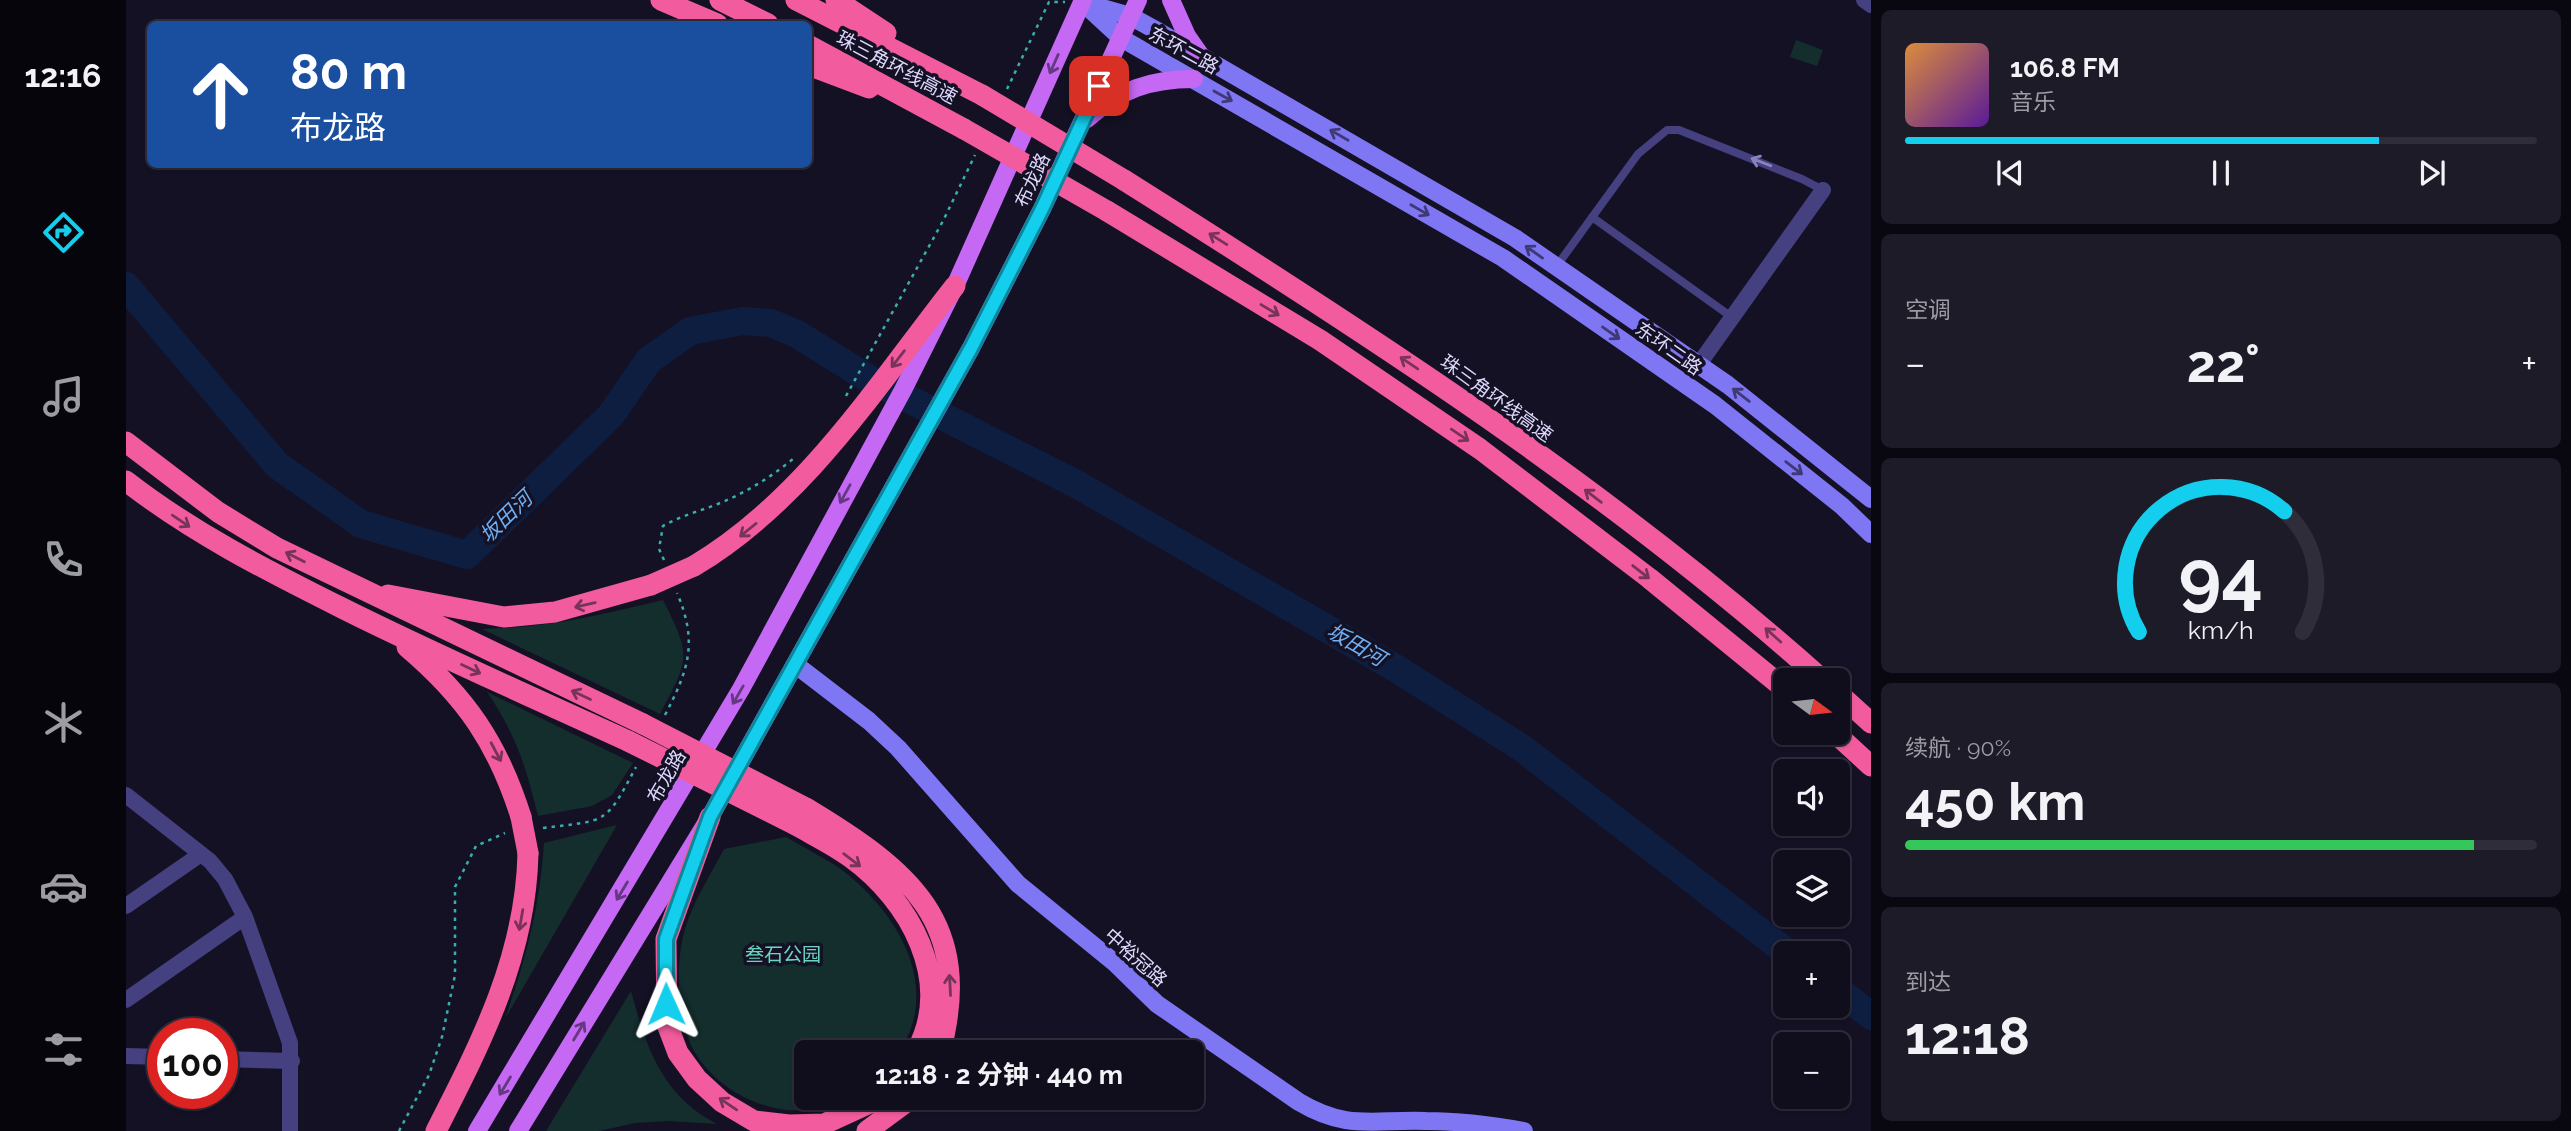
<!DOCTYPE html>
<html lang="zh">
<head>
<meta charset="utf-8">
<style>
  :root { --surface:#100d1c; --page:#1e1b29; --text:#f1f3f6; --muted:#9c9ca3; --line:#302d3b; --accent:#13ceed }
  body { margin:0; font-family:Raleway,"Noto Sans SC",sans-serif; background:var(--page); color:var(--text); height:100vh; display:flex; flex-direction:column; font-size:26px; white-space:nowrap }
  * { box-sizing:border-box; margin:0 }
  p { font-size:23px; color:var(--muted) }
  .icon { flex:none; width:38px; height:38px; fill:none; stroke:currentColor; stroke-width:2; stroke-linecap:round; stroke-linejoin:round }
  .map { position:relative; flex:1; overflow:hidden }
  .side { display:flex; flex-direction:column; gap:10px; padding:10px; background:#09070f; width:700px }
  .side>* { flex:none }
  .banner { position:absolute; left:21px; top:21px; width:665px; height:147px; border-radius:10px; box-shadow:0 2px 5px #0004,0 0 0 2px var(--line); background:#1a4fa0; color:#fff; overflow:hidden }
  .needle { width:46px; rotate:105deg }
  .fabs { position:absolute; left:1647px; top:668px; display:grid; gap:14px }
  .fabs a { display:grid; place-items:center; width:77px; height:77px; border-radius:10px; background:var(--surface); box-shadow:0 2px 5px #0004,0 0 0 2px var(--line); font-size:35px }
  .speed { position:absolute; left:21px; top:1018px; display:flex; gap:14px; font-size:35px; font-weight:700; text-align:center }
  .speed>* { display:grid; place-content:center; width:91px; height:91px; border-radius:50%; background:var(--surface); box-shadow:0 2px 5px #0004,0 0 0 2px var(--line); line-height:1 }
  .speed .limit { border:10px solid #d22; background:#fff; color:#111 }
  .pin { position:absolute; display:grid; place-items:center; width:60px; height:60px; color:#fff; margin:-30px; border-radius:14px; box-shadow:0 4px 10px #0006 }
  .me { position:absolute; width:77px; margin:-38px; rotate:359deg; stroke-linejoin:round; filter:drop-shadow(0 0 5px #0008) }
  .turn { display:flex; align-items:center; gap:24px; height:147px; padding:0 28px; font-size:32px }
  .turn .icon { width:91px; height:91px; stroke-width:2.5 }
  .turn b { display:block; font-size:49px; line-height:60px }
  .big { font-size:52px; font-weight:700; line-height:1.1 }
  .side .card { flex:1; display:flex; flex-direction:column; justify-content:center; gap:10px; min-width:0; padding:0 24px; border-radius:10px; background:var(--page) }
  .side .dial { align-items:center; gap:0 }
  .dial svg { height:182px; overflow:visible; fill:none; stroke:var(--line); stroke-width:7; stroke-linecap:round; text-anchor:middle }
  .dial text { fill:var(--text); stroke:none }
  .song { display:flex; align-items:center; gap:21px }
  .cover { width:84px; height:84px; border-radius:10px; background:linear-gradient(135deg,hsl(30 70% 55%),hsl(270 70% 35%)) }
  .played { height:7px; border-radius:4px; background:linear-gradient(90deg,var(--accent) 75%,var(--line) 75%) }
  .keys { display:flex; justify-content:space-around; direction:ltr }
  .heat { display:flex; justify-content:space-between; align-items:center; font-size:38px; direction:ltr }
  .charge { height:10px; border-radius:5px; background:linear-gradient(90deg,#34c759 90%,var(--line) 0) }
  .trip { position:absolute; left:668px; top:1040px; width:410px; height:70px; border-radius:10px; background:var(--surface); box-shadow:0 2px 5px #0004,0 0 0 2px var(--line); font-weight:700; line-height:70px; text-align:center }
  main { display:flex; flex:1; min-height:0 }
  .tabs { display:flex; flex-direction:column; width:126px; justify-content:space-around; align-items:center; background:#06050b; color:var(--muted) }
  .tabs .icon { width:49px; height:49px }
  .tabs .active { color:var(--accent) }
  .tabs b { font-size:32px; color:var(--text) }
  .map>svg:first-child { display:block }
  .green { fill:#142e2e }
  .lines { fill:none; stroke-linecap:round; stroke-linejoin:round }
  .river { stroke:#0e1e40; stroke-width:28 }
  .path { stroke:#39afad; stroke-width:2.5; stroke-dasharray:3.5 5; stroke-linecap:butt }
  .lane { stroke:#454080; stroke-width:8 }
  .street { stroke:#454080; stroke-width:16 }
  .secondary { stroke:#7f76f4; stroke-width:18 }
  .primary { stroke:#c568f3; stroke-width:18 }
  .highway { stroke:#f25c9e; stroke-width:21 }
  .highway-bridge { stroke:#f25c9e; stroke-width:21 }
  .oneway { stroke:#643882 }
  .oneway2 { stroke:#3f3978 }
  .oneway3 { stroke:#8984b8 }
  .oneway4 { stroke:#78335b }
  .route-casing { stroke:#0c869a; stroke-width:18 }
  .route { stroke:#13ceed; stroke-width:12 }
  .labels { text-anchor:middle; stroke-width:7; stroke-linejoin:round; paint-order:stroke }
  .street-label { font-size:19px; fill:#ddd8fc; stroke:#151125 }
  .park-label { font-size:19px; fill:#69d7c0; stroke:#151125 }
  .water-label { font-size:21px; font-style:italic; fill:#6eb0f4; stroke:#151125 }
</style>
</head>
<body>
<main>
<nav class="tabs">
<b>12:16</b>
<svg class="icon active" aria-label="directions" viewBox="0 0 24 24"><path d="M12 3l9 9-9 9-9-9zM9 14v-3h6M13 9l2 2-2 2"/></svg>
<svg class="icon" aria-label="music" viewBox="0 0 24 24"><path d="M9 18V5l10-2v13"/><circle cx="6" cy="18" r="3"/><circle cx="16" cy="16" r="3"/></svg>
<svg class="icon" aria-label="phone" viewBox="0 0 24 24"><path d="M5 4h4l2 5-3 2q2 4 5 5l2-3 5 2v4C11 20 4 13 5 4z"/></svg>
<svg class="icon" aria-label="climate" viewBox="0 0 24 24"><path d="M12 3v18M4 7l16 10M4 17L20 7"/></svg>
<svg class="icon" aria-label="car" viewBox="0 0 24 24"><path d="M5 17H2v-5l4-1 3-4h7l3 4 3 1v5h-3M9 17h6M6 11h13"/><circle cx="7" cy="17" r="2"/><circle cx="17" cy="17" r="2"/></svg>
<svg class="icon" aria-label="filters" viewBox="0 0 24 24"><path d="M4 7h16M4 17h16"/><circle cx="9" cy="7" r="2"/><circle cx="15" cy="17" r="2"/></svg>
</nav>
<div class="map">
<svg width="1745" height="1131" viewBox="0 0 1745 1131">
  <rect width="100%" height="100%" fill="#151125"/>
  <path class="green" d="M1670,40L1697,50L1691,66L1664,57Z
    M537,600C566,657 563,659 534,714L356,629C421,628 475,615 537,600Z
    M361,692L507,763L486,795L466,806L412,816C400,767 390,734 361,692Z
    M491,825L379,1019C400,958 414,907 418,843Z
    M660,837C678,848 699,858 716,870C762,905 806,967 785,1028C783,1036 776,1044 772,1052H681V1097H719C711,1101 703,1106 694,1108C645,1120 585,1089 564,1043C552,1014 550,972 556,942C562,909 583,878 598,849Z
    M505,991C520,1047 536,1096 591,1124L542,1121L509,1123L473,1131H420Z"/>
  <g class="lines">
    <path class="river" d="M0,286L151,465L235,524L341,555L485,415L523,360L564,331L617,321L645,323L671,334L745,380
      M763,389L952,485L1271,669L1396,748L1663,954
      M1712,990L1745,1016"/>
    <path class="path" d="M881,89L923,2H939
      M720,396L817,221L849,155
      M538,560L533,549L537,526C556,515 575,511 594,503C621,492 645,477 667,459
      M539,715C563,669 572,642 551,593
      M417,828C482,820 479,825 510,767
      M273,1131L303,1075L316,1037L329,975V887L350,846L379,833"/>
    <path class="lane" d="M1466,217L1607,318
      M1430,267L1512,154L1541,130H1553L1676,179L1697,190"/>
    <path class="street" d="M1738,0L1745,5
      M1573,364L1697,190
      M0,795L84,861L99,879L119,917L164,1043V1131
      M0,906L75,854
      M0,1000L119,917
      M0,1056L37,1057
      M96,1059L166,1061"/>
    <path class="secondary" d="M956,2L995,38L1377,258L1589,405L1716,506L1745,534
      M959,3L1004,16L1035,33L1389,238L1602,385L1745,499
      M670,665L743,721L772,748L892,884L989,963L1031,1004L1173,1102C1222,1131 1247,1119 1300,1121C1333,1121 1365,1125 1398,1131"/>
    <path class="primary" d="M1045,0L1061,36L1075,56
      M961,119C994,90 1023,79 1068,79
      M351,1131L615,689L777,390L829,286L957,0
      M392,1131L584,817L845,348L916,209L1012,0"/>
    <path class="highway" d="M535,0L591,24
      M594,0L642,24
      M670,0L856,95
      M710,0L760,33
      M682,45L838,129
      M682,65L743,88
      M998,180C1241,333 1483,489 1698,681
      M981,211L1194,340L1354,449L1523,578L1659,689
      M0,442L92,512L151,548L517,724
      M0,481C67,533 140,570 216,608C310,655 406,697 502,741
      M568,566C679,500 751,385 829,286
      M262,595L378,617L429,612L525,585
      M281,647C340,697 372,744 395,817
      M1712,693L1745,723
      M1709,733L1745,766
      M680,808C783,870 849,922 814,1052
      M584,817L540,939L541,1024L552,1053L571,1079L596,1102L628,1121L663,1125L698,1124L757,1097
      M668,824C687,835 706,844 724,857C784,900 829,981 790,1052
      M310,1131C356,1041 400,955 402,853
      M741,1131L787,1097"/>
    <path class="highway-bridge" d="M856,95L998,180
      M838,129L981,211
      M525,585L568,566
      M517,724L680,808
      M502,741L668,824
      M395,817L402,853"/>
  </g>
  <defs><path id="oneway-shaft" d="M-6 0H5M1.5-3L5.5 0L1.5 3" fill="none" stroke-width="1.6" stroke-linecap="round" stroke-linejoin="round" transform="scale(1.75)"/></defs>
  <g class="oneway">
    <use href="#oneway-shaft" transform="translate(928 64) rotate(114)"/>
    <use href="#oneway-shaft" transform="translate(719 494) rotate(119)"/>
    <use href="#oneway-shaft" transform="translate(612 695) rotate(120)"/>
    <use href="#oneway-shaft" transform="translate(496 891) rotate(121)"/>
    <use href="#oneway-shaft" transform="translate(453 1031) rotate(-59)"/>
    <use href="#oneway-shaft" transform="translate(379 1086) rotate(121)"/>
  </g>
  <g class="oneway2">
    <use href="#oneway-shaft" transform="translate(1097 96) rotate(29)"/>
    <use href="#oneway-shaft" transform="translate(1213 135) rotate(-150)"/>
    <use href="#oneway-shaft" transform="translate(1294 210) rotate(30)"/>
    <use href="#oneway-shaft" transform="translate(1408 252) rotate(-145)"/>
    <use href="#oneway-shaft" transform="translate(1485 333) rotate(35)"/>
    <use href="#oneway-shaft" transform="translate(1615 395) rotate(-142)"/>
    <use href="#oneway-shaft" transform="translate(1668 468) rotate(38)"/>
  </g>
  <use class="oneway3" href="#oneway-shaft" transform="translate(1635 162) rotate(-159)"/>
  <g class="oneway4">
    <use href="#oneway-shaft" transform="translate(1092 239) rotate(-148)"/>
    <use href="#oneway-shaft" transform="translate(1144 310) rotate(31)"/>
    <use href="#oneway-shaft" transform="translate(772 359) rotate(128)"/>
    <use href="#oneway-shaft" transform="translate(1283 363) rotate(-146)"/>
    <use href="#oneway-shaft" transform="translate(1334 435) rotate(34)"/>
    <use href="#oneway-shaft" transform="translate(1467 496) rotate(-143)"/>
    <use href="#oneway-shaft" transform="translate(55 521) rotate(34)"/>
    <use href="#oneway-shaft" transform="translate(622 530) rotate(141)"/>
    <use href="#oneway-shaft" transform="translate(169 557) rotate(-153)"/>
    <use href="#oneway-shaft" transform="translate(1515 572) rotate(38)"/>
    <use href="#oneway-shaft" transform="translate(459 605) rotate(167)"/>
    <use href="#oneway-shaft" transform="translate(1647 635) rotate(-138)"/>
    <use href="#oneway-shaft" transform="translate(345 669) rotate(25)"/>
    <use href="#oneway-shaft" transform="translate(455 695) rotate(-155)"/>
    <use href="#oneway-shaft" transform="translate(370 752) rotate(62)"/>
    <use href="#oneway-shaft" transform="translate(726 860) rotate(37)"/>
    <use href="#oneway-shaft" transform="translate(395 920) rotate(100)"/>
    <use href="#oneway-shaft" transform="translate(824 985) rotate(-93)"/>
    <use href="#oneway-shaft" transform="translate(602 1104) rotate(-146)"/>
  </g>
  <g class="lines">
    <g class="route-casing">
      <path id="route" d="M540,1004V939L584,817L845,348L916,209L973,86"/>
    </g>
    <use href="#route" class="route"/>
  </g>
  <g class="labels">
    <g class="street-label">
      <text transform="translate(1058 50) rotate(29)" y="7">东环二路</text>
      <text transform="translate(771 67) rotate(28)" y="7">珠三角环线高速</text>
      <text transform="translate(906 180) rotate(-65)" y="7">布龙路</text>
      <text transform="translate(1543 348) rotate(35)" y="7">东环二路</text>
      <text transform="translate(1371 398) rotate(36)" y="7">珠三角环线高速</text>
      <text transform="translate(540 776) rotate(-60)" y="7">布龙路</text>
      <text transform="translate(1010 957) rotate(42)" y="7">中裕冠路</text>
    </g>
    <g class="park-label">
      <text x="657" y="961">叁石公园</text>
    </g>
    <g class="water-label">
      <text transform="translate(380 517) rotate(-44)" y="7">坂田河</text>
      <text transform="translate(1230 645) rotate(30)" y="7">坂田河</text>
    </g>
  </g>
</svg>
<div class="fabs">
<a><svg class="needle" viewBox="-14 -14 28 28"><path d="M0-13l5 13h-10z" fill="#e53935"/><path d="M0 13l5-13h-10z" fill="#9c9ca3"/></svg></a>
<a><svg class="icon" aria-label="sound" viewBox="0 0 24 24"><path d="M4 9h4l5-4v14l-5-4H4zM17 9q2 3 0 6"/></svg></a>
<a><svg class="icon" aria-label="layers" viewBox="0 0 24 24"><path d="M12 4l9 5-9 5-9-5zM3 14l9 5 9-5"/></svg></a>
<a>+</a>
<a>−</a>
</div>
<div class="speed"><div class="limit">100</div></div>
<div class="pin" style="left:973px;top:86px;background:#d93025"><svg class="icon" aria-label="arrive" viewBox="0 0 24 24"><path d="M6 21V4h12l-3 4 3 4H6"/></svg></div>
<svg class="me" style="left:540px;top:1004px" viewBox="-20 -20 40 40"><path d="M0-17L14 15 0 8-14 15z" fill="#13ceed" stroke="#fff" stroke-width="4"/></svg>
<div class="trip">12:18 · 2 分钟 · 440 m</div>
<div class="banner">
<div class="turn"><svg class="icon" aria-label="ahead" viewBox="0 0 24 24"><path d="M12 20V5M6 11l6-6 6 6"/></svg><div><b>80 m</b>布龙路</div></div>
</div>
</div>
<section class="side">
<div class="card">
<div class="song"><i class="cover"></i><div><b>106.8 FM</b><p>音乐</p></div></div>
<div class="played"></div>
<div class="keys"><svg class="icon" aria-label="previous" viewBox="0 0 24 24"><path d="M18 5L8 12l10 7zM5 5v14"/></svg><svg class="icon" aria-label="pause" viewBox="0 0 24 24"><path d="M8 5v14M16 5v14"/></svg><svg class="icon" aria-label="next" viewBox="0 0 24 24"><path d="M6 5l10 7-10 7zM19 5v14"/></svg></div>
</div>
<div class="card"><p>空调</p>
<div class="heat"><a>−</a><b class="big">22°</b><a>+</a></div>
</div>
<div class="card dial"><svg viewBox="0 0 100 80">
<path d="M14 69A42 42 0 1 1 86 69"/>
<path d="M14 69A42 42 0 0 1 78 16" stroke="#13ceed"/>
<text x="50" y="56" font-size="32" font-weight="700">94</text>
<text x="50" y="72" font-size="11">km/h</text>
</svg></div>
<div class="card"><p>续航 · 90%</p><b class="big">450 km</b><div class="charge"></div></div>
<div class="card"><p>到达</p><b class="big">12:18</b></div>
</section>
</main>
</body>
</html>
